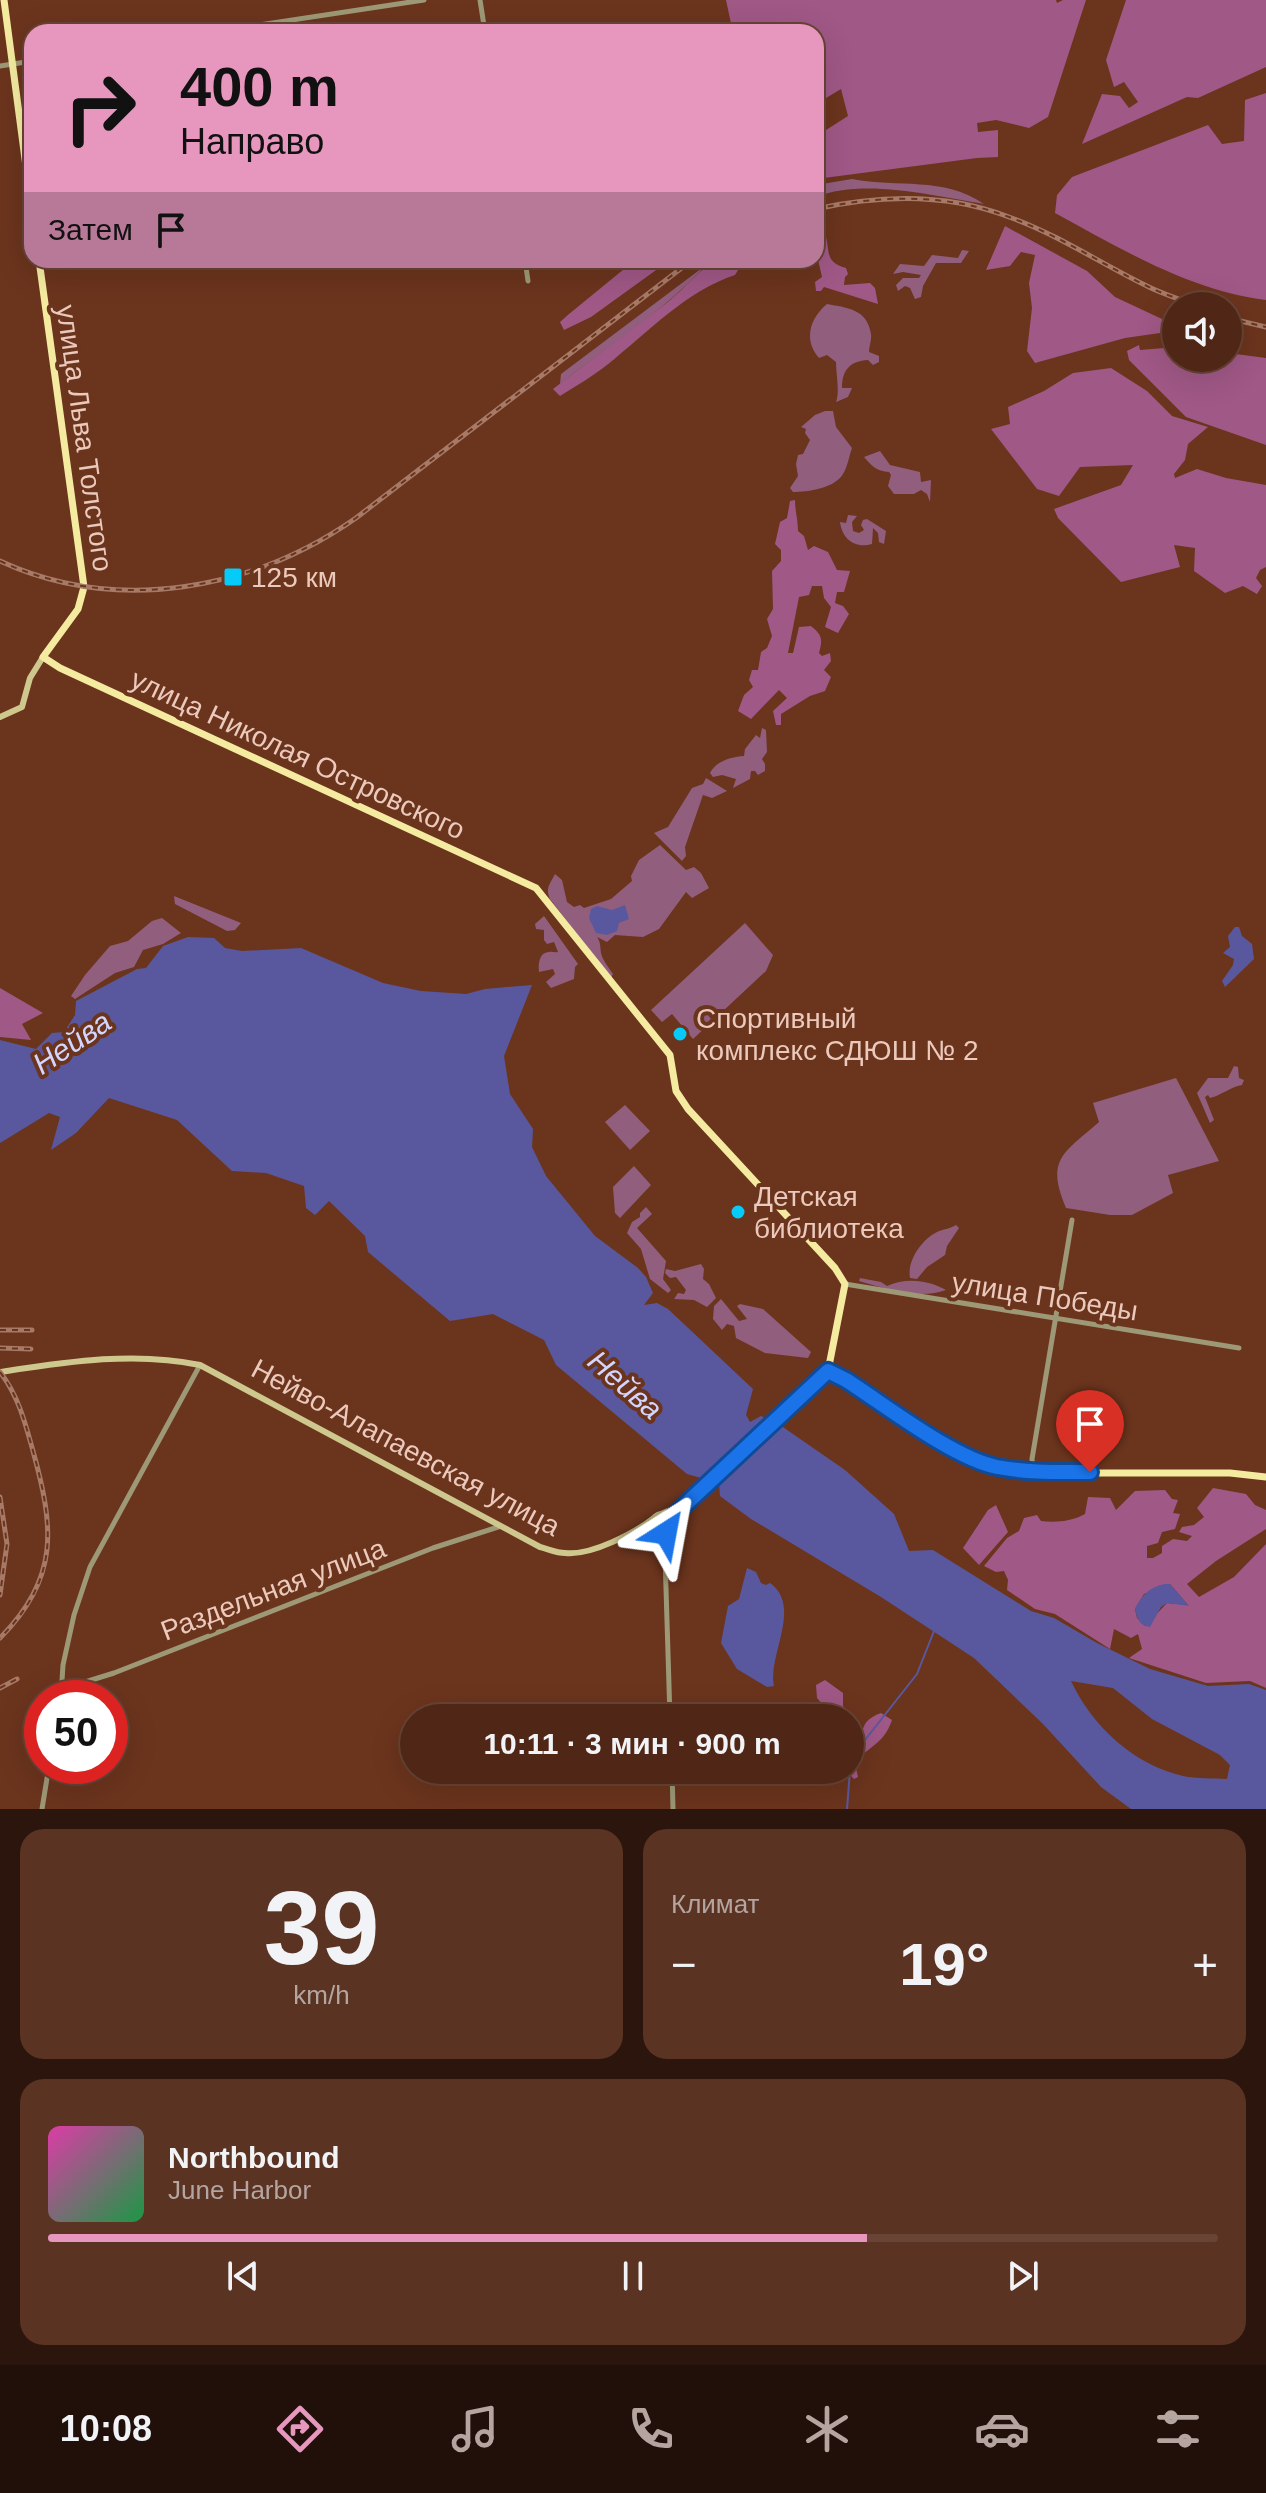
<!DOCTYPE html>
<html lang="ru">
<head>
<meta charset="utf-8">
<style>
  :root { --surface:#502716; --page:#5a3323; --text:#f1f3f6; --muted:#b4a5a1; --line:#674435; --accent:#e797bd }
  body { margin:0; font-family:Helvetica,sans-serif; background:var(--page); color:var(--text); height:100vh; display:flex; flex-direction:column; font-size:30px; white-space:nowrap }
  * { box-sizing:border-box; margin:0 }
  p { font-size:26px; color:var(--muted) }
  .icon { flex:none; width:44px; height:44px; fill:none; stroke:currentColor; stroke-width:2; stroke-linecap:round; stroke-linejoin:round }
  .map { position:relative; height:1809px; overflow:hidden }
  .drawer { display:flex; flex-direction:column; gap:20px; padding:20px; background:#2c150c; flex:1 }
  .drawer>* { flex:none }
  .top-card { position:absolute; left:24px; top:24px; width:800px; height:244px; border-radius:24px; box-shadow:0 8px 32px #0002,0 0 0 2px var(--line); background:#e797bd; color:#111; overflow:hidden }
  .buttons { position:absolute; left:1162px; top:292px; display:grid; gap:16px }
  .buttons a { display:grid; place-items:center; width:80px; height:80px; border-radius:50%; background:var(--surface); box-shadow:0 8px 32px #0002,0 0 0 2px var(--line); font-size:40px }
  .speed { position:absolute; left:24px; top:1680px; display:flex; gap:16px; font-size:40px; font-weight:700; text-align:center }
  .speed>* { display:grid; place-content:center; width:104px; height:104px; border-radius:50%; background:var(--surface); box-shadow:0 8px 32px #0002,0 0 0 2px var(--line); line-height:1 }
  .speed .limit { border:12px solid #d22; background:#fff; color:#111 }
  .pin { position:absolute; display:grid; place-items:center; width:68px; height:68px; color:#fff; margin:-82px -34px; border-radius:50% 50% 50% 0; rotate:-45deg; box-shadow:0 0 8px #0007 }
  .pin .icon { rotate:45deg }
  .me { position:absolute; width:88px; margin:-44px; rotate:34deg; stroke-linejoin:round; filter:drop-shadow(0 0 6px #0008) }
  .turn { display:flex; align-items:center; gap:28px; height:168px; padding:0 24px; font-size:36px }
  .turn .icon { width:104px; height:104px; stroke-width:2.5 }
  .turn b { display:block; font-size:56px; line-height:68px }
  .then { display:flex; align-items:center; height:76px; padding:0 24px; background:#0003; gap:16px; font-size:30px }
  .big { font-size:60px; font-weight:600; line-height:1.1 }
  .drawer .tile { flex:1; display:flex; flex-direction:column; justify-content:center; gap:12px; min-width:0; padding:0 28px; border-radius:24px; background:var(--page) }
  .drawer .dial { align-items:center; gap:0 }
  .dial b { font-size:104px; line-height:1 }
  .song { display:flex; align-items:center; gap:24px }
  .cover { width:96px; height:96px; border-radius:12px; background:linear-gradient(135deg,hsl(320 70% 55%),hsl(140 70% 35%)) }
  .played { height:8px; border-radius:4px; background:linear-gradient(90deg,var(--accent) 70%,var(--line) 70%) }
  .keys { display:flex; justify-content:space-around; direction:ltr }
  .heat { display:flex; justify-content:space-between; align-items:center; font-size:44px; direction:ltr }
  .drawer .tiles { flex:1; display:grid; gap:20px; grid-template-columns:1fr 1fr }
  .tile:last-child { grid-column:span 2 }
  .trip { position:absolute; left:400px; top:1704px; width:464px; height:80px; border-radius:40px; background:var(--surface); box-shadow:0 8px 32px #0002,0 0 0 2px var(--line); font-weight:600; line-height:80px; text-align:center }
  .dock { display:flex; height:128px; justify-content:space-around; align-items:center; background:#201009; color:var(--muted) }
  .dock .icon { width:56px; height:56px }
  .dock .on { color:var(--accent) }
  .dock b { font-size:36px; color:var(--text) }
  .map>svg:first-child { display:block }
  .green { fill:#925e7e }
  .forest { fill:#a05886; fill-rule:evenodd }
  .water { fill:#59589f; fill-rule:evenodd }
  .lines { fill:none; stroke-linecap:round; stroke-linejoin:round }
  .stream { stroke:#59589f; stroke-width:2 }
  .tertiary { stroke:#9d9976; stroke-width:5 }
  .secondary { stroke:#cec88e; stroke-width:6 }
  .primary { stroke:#f4eba1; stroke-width:7 }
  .rail-casing { stroke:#a77a68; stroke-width:5 }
  .rail { stroke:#6b341d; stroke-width:2; stroke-dasharray:6; stroke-linecap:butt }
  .route-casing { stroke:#114b97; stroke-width:20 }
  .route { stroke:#1a73e8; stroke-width:14 }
  .poi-dot { fill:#06cbf9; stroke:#6b341d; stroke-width:3 }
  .labels { text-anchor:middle; stroke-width:8; stroke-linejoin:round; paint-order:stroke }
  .street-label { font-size:28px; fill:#ebc9bc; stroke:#6b341d }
  .poi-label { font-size:28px; fill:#ebc9bc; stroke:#6b341d; text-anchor:start }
  .water-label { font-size:30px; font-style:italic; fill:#d3d5fe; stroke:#6b341d }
</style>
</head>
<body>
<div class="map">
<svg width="1266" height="1809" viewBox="0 0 1266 1809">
  <rect width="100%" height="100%" fill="#6b341d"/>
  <path class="green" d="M852,179C898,188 943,176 984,204C934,196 864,178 816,197V185Z
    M962,250L969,251L961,263H936L923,286L921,297L915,299L910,288L905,286L898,291L896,285L903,278H919L921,275L903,272L893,274L900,264L924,266L932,255L958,258Z
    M706,265C664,311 609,346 560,384L561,374Z
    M827,304C848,308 867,309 871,334C872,340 869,346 869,352L879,356V362L873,365L868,360C850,361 842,370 842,388H852L848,397L836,402C840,391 836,375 836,362L827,355L819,358C803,340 810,318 827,304Z
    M825,411H833L836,427L852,448C849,456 848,466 843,474C835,488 808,492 793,492L790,488L798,476L796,464L798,455L803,454L810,440L805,433L806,429L801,427L815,415Z
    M880,451L890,465L920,472L921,482L931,480L930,502L927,494L921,490L914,494H894L888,486L891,475L889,472C876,471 872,466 864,457Z
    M848,515L857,516L852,522L853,531L859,533L864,530L861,525L863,520L867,519L886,531L884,544L879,542L878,533L873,528L872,544C855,549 842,539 840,522L846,523Z
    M762,728L766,730L767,752L762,759L765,764V771L758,775L755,771H751L750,779L733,788L736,779L722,775L713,777L710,773C716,761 731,757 744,756L745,749L756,735L760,738Z
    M706,778L727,791L712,798L703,795L685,847L686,856L682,861L654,833L668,827L692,788L703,784Z
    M660,845L686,870L694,867L701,873L709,888L692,898L686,892L659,929L643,937L615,935L607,942L597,937C601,943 600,946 601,953C603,961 609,968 613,974L611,978L550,899C545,888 550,884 555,874L562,880L567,902L574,907L580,905L584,908L611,899L632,881L631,876L639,860Z
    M174,896L241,923L235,930L227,931L175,904Z
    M544,916L578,964L575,967L574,979L551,988L546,982L555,974L553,969L539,972C538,965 539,952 549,952C552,951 555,953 558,952L554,942L547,944L544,940V930L536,929L535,924Z
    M162,918L181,933L163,944L143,950L134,967L115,973L75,999L71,996L85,975L110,946L128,941L152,921Z
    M745,923L773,955L766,971L693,1039L672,1014L662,1022L651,1010Z
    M1234,1066L1238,1067L1239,1078L1244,1080L1242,1085C1230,1087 1222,1095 1210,1098L1208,1095L1205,1097L1214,1120L1210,1123L1197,1093L1208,1078H1228Z
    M1176,1078L1219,1161L1168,1175L1173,1193L1132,1215H1110L1066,1208C1045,1159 1064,1153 1099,1122L1093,1103Z
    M625,1105L650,1131L630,1150L605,1122Z
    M634,1166L651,1185L620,1218L615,1213L613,1187Z
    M646,1207L652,1214L637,1228L666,1261L663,1279L671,1290L668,1293L650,1279L641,1249L627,1233L632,1222L640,1217V1213Z
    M956,1225L959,1228L947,1246L945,1255L927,1267L917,1279L910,1278C907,1261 921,1240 937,1232C943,1229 950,1229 956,1225Z
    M701,1264L704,1269L703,1279L709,1284L716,1298L707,1307L694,1300L674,1299L678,1293L684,1294L686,1290L676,1277L670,1278L665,1273L666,1269L675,1271Z
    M860,1278L881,1282L887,1286C906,1277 929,1280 946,1290C919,1300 887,1289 859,1281Z
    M721,1299L739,1321L747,1319L737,1306L740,1304L763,1309L811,1352L808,1358L765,1353L736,1338L734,1326L727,1324L722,1330L713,1319L714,1306Z"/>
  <path class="forest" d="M726,0H1056L1057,3L1063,0H1086L1048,117L1029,128L996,120L977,123L978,132L998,130V157L977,158L816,179V113L826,130L848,116L841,89L816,104V32H765L764,29L745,24L732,28Z
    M1126,0H1266V67L1198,98L1187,97L1082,144L1102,94L1120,96L1129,108L1138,102L1124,82L1114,87L1106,60Z
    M1266,93V300C1191,291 1121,249 1055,213L1057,195L1072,177L1208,125L1222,144L1244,141L1245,100Z
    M1005,226L1087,271L1115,297L1162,319L1167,332L1125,338L1035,363L1027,351L1032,308L1029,283L1035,255L1021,252L1010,266L986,270Z
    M819,231L826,237C830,255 826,262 846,268L848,274L845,277L844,285L870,283L875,288L878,304L824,287L821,291H816L815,282L822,277L816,251Z
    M639,260H670L591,317L564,330L560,322L569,314L629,265H634Z
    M716,260H765L773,263L740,267L735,275C686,291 647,333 607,365C593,376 576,386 560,396L553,389C592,359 631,331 669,301C684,289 701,268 716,260Z
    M1139,345L1140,350L1176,347V358H1228V353L1266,358V445L1186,417L1129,360L1127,351Z
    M1111,368L1147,391L1172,416L1208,427L1188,444L1185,460L1174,474L1175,478L1197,469L1226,478L1266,485V567L1260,570L1256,578L1262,586L1257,594L1243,586L1225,593L1194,571L1195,548L1174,545L1180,567L1121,582L1058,518L1054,509L1121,485L1133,465L1080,467L1059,496L1037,489L991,429L1010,424L1008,407L1044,391L1073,373Z
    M795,500C795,511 798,520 798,531L804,536L808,550L814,546L828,552L837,570L850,571L844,592H837L835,603L843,606L849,614L838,633L825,627L831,607L824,598L822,586H812L809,595L799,597L788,653H793L799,627L811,626C822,635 823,639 819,653L822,656L830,653L831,661L824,670L831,677L825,691L810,696L781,714V725H776L773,711L787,698L779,690L751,719L738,711L744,695L753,687L749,680L752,670H758L761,652L767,648L772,636L767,619L773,609L772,571L781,561V550L775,544L780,522L787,518L790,501Z
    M0,988L43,1013L22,1024L31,1040L0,1037Z
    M1213,1488L1246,1494L1255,1505L1266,1510V1529L1216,1561L1187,1584L1199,1597L1234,1577L1266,1544V1688L1250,1681L1206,1683L1129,1658L1142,1649L1138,1634L1131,1638L1114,1629L1110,1649L1055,1614L1035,1609L1007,1590L1008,1580L1004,1571L996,1572L984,1566L1007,1538L1019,1531L1024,1518L1037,1515L1041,1521C1056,1523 1073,1521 1085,1514L1088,1497L1110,1498L1116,1510L1135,1491L1165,1490L1172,1499L1178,1500L1173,1513L1180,1514L1175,1529L1162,1532L1158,1543L1147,1546V1558H1153L1162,1553V1546L1173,1539L1187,1541L1192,1536L1179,1532L1182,1527L1194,1525L1204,1517L1197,1508ZM1170,1584L1188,1605L1167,1603L1145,1626L1137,1618L1135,1609L1144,1594Z
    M996,1505L1008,1532L979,1565L963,1548L988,1510Z
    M825,1680L843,1693V1706L849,1713L845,1718H835L817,1698L816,1685Z
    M881,1713L892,1720C883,1746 869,1744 855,1764L858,1777L854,1779L846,1770H850V1751L862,1740C861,1725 867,1718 881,1713Z"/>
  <path class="water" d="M625,905L629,919L619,923L617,931L607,935L596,933L589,918L591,909L597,906L612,910Z
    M1235,927H1239L1242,936L1252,944L1254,959L1225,987L1222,981L1233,965L1234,959L1223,953L1230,947L1228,936Z
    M188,937L214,938L225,948L242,951L301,948L383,983L421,991L466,994L485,989L532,985L504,1056L510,1094L533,1129L532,1147L546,1176L595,1236L638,1268L646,1277L653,1293L644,1305L657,1303L668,1309L753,1389L746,1415L750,1422L761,1416L780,1425L845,1470L894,1514L909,1551L933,1550L1031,1611L1054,1618L1097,1643L1150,1669L1208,1686L1249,1684L1266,1690V1809H1131L1101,1787L1043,1724L974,1658L881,1597L751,1519L720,1496L719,1483L687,1474L556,1365L544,1340L493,1314L450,1321L368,1252L365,1236L329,1201L315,1215L306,1208L304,1186L266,1173L232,1171L177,1120L109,1098L76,1133L51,1150L60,1117L49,1113L0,1143V1040L36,1049L52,1033L64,1032L75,1015L76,1001L137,969L146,968L163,946ZM1071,1681L1113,1688L1152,1719L1220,1755L1230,1765L1227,1779C1213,1778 1197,1779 1183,1776C1134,1765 1092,1726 1071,1681Z
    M747,1568L756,1572L761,1583L766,1585L770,1583C803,1607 767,1656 774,1686L767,1687L737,1669L721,1643L728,1606L739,1599Z
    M1165,1584H1170L1189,1606L1167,1603L1161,1607L1150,1627C1139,1626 1137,1618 1135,1609C1142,1595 1149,1587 1165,1584Z"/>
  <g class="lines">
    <path class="stream" d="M850,1764V1759L917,1674L934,1631
      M847,1809L850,1770"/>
    <path class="tertiary" d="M480,0L485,32
      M213,32L424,0
      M0,66L32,61
      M525,260L528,281
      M845,1284L1239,1348
      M1033,1473L1032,1459L1072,1220
      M669,1531L665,1556L670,1718
      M656,1533L664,1555
      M61,1695L69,1687L114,1673L433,1548L501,1526
      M61,1696L63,1665L74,1615L90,1567L200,1365
      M672,1770L673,1809
      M42,1809L49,1766"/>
    <path class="secondary" d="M0,717L22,707L30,678L43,657
      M0,1372C66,1362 134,1351 200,1365L540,1547C548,1549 557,1553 565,1553C591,1556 635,1533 655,1517
      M652 1524a10 10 0 1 1 20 0a10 10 0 1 1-20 0Z
      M661,1514L684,1504
      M670,1520L828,1371"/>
    <path class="primary" d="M4,0L32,212
      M39,260L84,587L78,609L43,657L60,668L536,888L670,1055L676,1091L688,1109L835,1268L845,1284L828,1371L960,1453L993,1466L1033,1473H1230L1266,1477"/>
    <g class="rail-casing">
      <path id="rail" d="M816,209C879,195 947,193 1009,217C1059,235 1103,265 1151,288C1166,295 1182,300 1197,306
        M1228,318L1266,327
        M0,561C117,615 253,590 356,518L692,260
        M0,1330H32
        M0,1348L31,1349
        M0,1372C18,1395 25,1422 33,1451C54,1527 60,1578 0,1638
        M0,1497L7,1544L0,1595
        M0,1688L17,1679"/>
    </g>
    <use href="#rail" class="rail"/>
  </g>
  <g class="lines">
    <g class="route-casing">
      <path id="route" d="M666,1533L672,1526L670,1520L687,1503L828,1371L846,1380C885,1405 953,1458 997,1467C1028,1473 1058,1472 1090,1472"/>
    </g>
    <use href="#route" class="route"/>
  </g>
  <g class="poi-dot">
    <rect x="223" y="567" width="20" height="20" rx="4"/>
    <circle cx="680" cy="1034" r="8"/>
    <circle cx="738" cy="1212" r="8"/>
  </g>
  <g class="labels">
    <g class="street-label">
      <text transform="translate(85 438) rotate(82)" y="10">улица Льва Толстого</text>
      <text transform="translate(298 754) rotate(25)" y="10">улица Николая Островского</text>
      <text transform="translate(1045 1296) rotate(9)" y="10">улица Победы</text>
      <text transform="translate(406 1447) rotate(28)" y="10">Нейво-Алапаевская улица</text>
      <text transform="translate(273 1589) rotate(-21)" y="10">Раздельная улица</text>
    </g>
    <g class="poi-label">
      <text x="251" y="587">125 км</text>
      <text x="696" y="1028">Спортивный<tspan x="696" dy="32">комплекс СДЮШ № 2</tspan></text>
      <text x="754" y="1206">Детская<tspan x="754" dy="32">библиотека</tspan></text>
    </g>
    <g class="water-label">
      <text transform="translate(72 1043) rotate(-34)" y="10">Нейва</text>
      <text transform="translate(625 1385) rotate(41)" y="10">Нейва</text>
    </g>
  </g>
</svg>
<div class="buttons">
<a><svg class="icon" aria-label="sound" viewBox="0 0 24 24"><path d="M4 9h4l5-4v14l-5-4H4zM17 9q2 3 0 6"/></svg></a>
</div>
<div class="speed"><div class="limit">50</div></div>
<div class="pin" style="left:1090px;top:1472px;background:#d93025"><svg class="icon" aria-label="arrive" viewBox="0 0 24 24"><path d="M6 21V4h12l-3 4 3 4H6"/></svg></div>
<svg class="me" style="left:666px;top:1533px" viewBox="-20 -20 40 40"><path d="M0-17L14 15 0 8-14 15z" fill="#1a73e8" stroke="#fff" stroke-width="4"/></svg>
<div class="trip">10:11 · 3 мин · 900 m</div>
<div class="top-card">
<div class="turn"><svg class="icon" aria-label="right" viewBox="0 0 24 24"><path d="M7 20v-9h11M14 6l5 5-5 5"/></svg><div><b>400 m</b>Направо</div></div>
<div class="then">Затем<svg class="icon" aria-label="arrive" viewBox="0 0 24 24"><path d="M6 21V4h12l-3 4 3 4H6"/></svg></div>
</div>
</div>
<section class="drawer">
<div class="tiles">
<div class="tile dial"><b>39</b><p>km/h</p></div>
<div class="tile"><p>Климат</p>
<div class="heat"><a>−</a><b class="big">19°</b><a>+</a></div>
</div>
<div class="tile">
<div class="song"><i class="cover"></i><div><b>Northbound</b><p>June Harbor</p></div></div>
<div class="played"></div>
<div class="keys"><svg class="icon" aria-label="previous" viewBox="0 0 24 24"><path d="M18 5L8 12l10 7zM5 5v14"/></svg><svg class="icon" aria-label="pause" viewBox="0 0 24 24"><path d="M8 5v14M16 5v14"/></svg><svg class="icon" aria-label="next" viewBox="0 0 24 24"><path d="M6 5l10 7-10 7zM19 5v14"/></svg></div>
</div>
</div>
</section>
<nav class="dock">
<b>10:08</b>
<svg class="icon on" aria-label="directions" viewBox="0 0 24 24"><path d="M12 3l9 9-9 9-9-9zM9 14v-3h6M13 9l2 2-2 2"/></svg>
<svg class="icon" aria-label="music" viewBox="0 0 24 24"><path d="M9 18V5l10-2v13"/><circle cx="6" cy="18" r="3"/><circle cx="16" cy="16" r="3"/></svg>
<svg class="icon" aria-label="phone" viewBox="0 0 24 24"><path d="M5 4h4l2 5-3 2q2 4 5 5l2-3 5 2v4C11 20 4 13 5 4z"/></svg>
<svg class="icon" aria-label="climate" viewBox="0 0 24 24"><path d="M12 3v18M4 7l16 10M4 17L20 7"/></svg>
<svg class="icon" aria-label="car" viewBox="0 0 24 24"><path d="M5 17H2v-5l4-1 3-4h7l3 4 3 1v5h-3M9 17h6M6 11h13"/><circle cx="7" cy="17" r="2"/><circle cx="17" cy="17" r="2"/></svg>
<svg class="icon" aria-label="filters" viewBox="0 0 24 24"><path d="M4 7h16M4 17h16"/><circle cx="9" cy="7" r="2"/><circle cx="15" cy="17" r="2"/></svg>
</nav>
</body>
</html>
